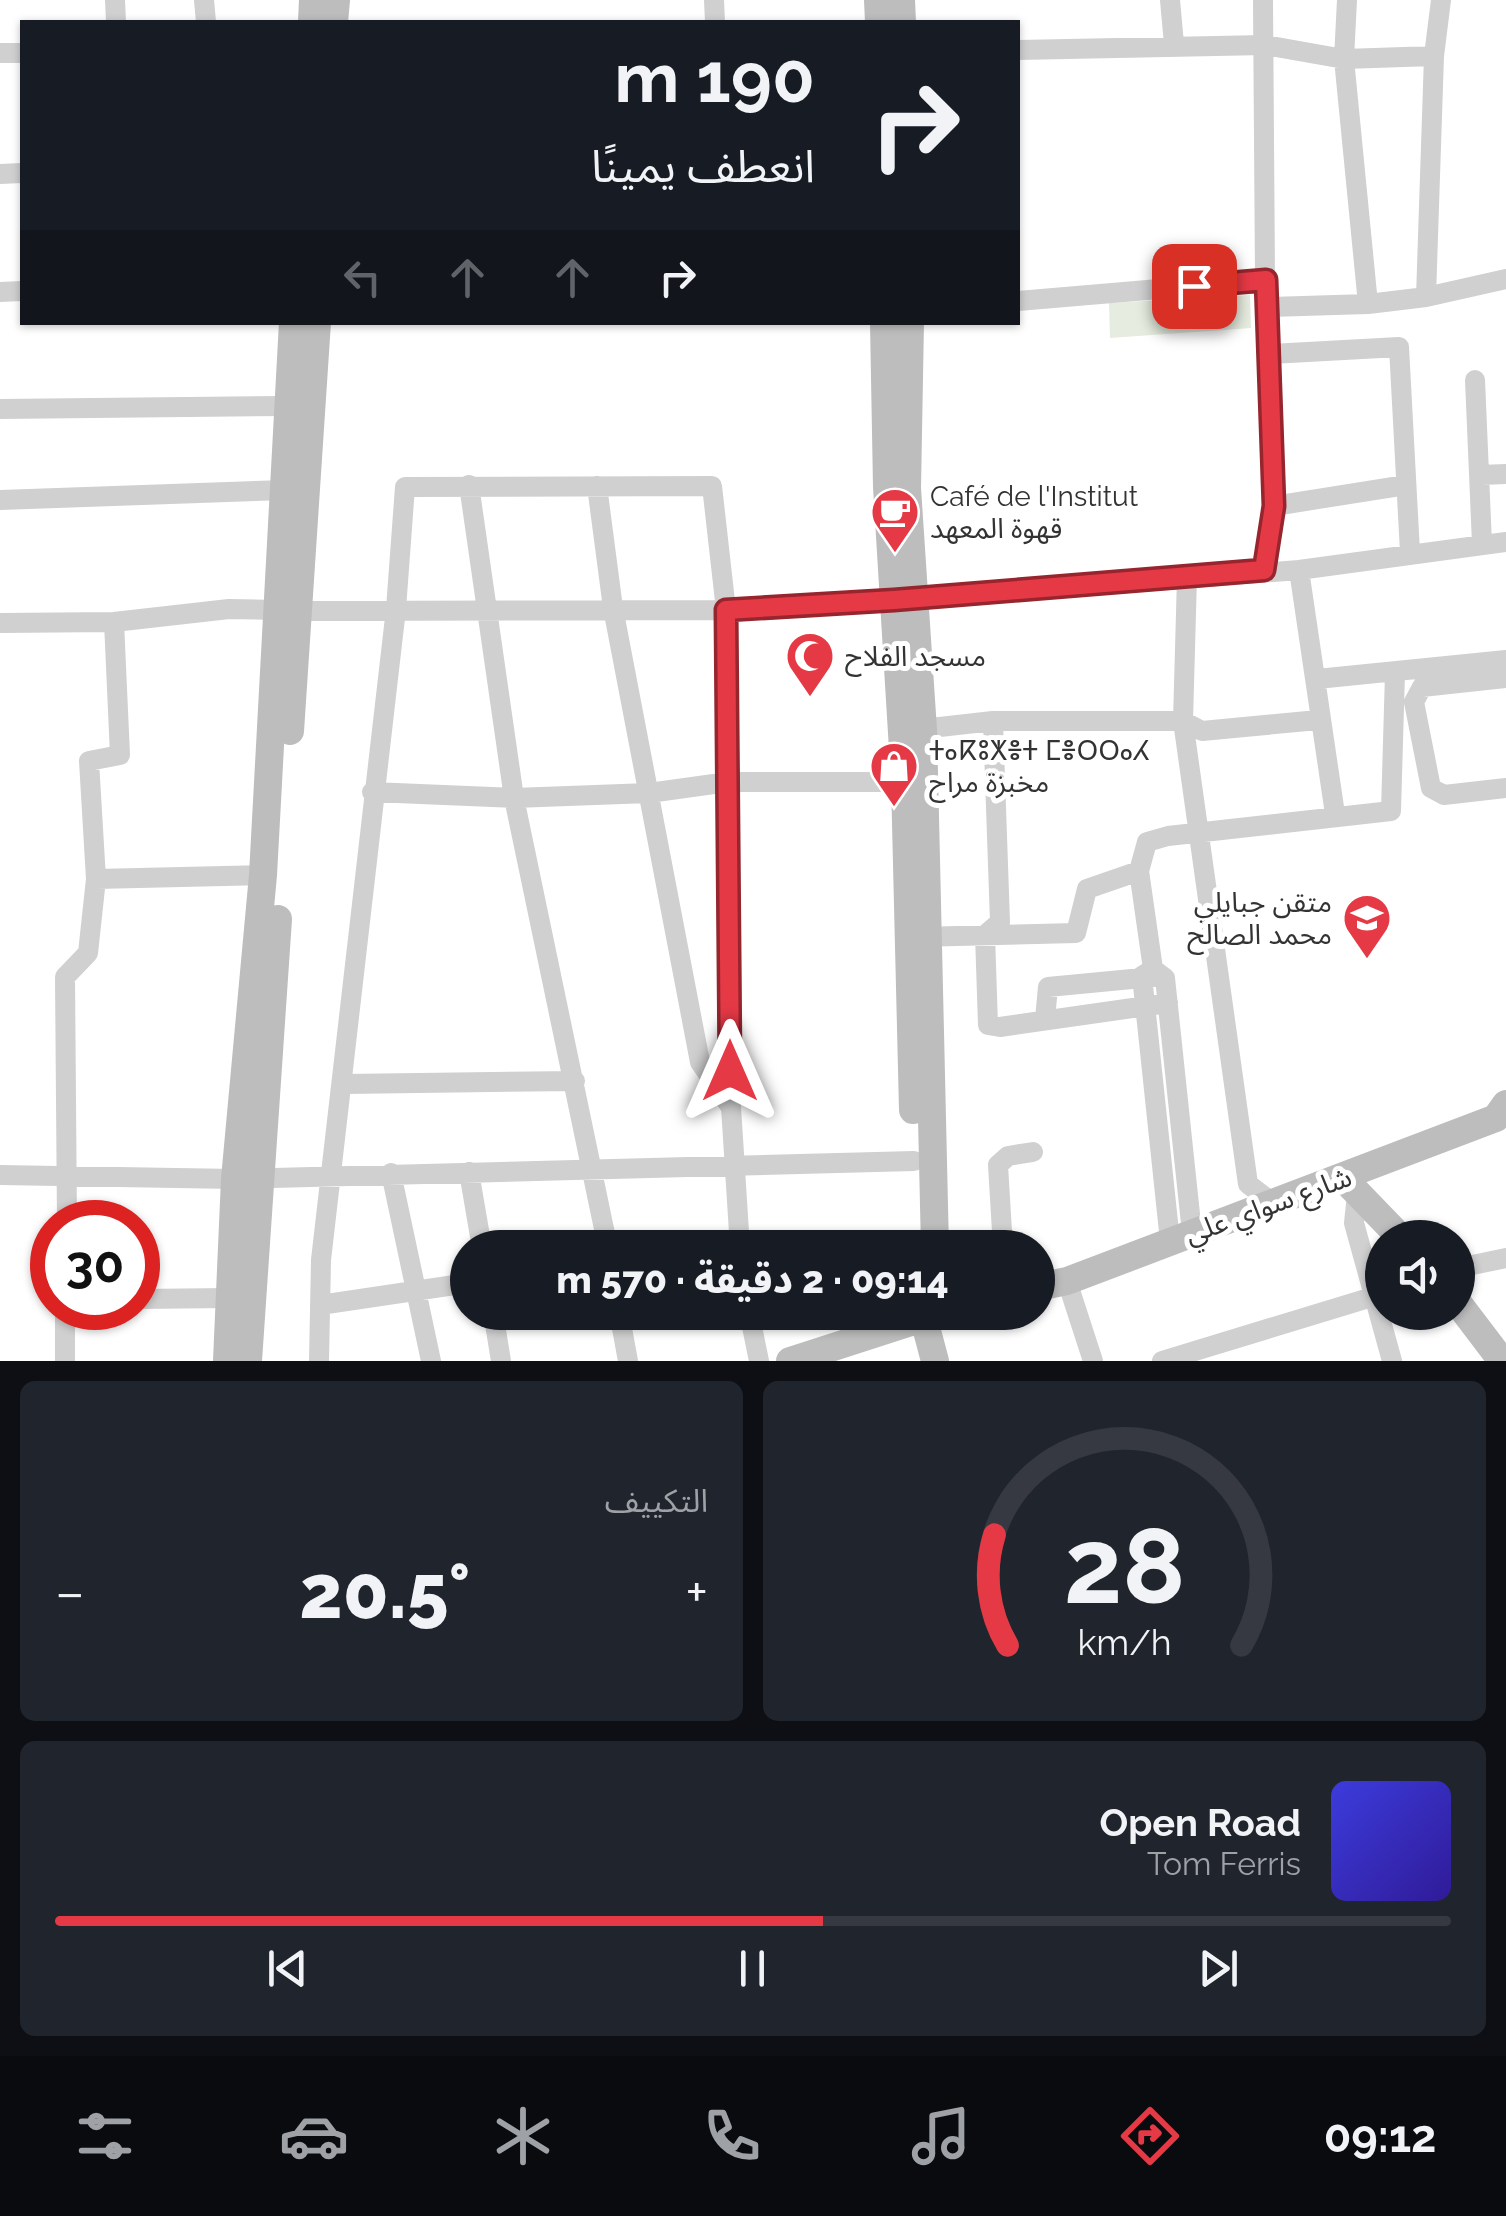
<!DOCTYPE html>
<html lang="ar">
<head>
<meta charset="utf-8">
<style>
  :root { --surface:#171b24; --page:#20242c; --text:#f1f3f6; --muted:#9ea1a6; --line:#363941; --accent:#e63946 }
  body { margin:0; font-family:Raleway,"Noto Sans Arabic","Noto Sans Tifinagh",sans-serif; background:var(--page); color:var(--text); direction:rtl; height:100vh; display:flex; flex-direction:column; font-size:38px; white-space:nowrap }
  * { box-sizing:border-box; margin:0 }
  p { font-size:32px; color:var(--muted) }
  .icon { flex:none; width:55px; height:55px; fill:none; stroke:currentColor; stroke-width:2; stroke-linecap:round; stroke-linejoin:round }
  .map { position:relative; height:1361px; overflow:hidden; direction:ltr }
  .drawer { display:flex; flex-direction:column; gap:20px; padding:20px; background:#0d0f14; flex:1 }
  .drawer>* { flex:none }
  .top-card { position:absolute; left:20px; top:20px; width:1000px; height:305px; border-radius:0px; box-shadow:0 2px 8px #0004; direction:rtl; background:#171b24; color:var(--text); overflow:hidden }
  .controls { position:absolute; left:1365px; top:1220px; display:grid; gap:20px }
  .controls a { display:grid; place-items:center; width:110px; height:110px; border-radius:50%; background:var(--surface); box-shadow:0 2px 8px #0004; font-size:50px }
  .speed { position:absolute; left:30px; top:1200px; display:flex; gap:20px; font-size:50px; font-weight:700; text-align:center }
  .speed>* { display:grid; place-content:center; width:130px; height:130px; border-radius:50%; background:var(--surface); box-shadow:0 2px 8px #0004; line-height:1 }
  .speed .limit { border:15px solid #d22; background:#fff; color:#111 }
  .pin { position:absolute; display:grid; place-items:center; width:85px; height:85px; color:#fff; margin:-42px; border-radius:20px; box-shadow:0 5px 15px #0006 }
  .me { position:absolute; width:110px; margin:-55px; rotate:0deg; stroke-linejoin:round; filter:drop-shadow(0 0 8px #0008) }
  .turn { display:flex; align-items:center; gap:35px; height:210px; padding:0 40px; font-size:45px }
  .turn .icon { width:130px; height:130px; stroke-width:2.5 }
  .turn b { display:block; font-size:70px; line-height:85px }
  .lanes { display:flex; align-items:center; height:95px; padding:0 40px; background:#0003; justify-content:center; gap:50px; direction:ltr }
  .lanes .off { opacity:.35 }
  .big { font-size:75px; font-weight:800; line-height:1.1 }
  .drawer .widget { flex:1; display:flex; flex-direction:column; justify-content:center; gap:15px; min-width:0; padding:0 35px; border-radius:15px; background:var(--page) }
  .drawer .dial { align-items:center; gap:0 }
  .dial svg { height:260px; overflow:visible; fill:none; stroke:var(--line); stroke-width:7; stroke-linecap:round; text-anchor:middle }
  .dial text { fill:var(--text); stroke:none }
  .song { display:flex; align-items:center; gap:30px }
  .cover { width:120px; height:120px; border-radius:15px; background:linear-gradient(135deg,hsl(240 70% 55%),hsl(250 70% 35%)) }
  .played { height:10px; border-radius:5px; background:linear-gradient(90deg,var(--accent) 55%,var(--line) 55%) }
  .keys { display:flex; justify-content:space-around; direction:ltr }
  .heat { display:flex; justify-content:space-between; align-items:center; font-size:55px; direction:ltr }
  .drawer .tiles { flex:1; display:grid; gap:20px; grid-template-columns:1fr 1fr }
  .widget:last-child { grid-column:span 2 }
  .trip { position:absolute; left:450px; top:1230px; width:605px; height:100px; border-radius:50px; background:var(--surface); box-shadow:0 2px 8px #0004; font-weight:800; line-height:100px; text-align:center; direction:rtl }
  .menu { display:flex; height:160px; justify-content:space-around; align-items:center; background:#090b0e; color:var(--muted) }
  .menu .icon { width:70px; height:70px }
  .menu .on { color:var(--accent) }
  .menu b { font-size:45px; color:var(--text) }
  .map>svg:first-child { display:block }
  .green { fill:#e6ecdf }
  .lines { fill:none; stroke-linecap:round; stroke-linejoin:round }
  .street { stroke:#d0d0d0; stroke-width:20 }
  .secondary { stroke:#bdbdbd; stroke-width:28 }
  .route-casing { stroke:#96252e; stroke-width:25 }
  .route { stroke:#e63946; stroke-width:18 }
  .labels { text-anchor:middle; stroke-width:10; stroke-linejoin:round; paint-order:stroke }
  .poi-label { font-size:28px; fill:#333; stroke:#fff; text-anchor:start }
  .street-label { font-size:28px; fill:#333; stroke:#fff }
</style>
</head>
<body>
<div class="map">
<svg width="1506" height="1361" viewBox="0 0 1506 1361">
  <rect width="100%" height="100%" fill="#fff"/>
  <path class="green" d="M1250,295L1251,328L1110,338L1109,303Z"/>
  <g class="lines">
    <path class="street" d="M115,0L116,22
      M204,0L206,22
      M714,0L715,22
      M1170,0L1174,44
      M1263,0L1265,280L1274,506L1264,569
      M1347,0L1344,59L1368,304
      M1441,0L1434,56L1426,297L1506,279
      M1018,50L1265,45L1344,59L1434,56
      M0,53H22
      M0,174L22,173
      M0,292L22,291
      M1018,301L1265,280
      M1267,307L1368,304L1426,297
      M1271,354L1399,347L1410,552
      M1475,380L1482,544
      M0,409L286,406
      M1481,475L1506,474
      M469,485L514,798L608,1248
      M597,486L613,608L700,1062L730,1106
      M0,500L285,490
      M1274,506L1406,485
      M1299,570L1335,814
      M1187,577L1183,721L1248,1184L1273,1203
      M297,611L726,610L894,601L1299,570L1506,542
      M114,622L120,755L89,761L96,879L263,875
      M0,623L114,622L229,609L277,610
      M1506,678L1422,687L1414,702L1431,788L1444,795L1506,788
      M1317,679L1506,660
      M993,721L1000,922L985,935L988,1025L1000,1027L1168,1003
      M913,730L993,721H1183L1202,731L1318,720
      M372,792L514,798L649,793L728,782H905
      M917,937L1076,933L1087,889L1139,871
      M1153,969L1142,976L1170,1241
      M1045,1019L1048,987L1153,977
      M345,1084L575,1081
      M469,1172L482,1248
      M391,1173L431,1361
      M0,1175L235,1179L914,1161
      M1357,1194L1354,1223L1392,1361
      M67,1222L65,977L88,953L96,879
      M1192,1233L1165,978L1153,969L1139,871L1147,842L1168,836L1391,811L1395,673
      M1003,1248L998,1165L1008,1156L1033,1152
      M1458,1268L1506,1258
      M1067,1281L1093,1361
      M138,1299L230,1298
      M320,1305L468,1283
      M65,1308V1361
      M493,1312L501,1361
      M619,1312L628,1361
      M749,1312L759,1361
      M319,1361L321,1260L396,609L405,487L712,486L726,610L731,1107L740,1248
      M1162,1361L1382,1294"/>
    <path class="secondary" d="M878,0L879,22
      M901,0L902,22
      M312,22L313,0
      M334,22L336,0
      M884,322L887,487L905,782L913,1110
      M910,322L907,488L923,730L935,1248
      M290,731L317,322
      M1343,1178L1401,1238
      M1038,1287L1067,1281L1496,1118L1506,1104
      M1458,1303L1502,1361
      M922,1312L935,1361
      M227,1361L235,1179L263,875L293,322
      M248,1361L278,919
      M790,1361L942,1312"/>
  </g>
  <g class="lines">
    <g class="route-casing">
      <path id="route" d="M730,1071L726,610L894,600L1264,570L1274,506L1266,280L1194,286"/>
    </g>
    <use href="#route" class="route"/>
  </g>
  <defs>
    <g id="cafe-pin" transform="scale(2.5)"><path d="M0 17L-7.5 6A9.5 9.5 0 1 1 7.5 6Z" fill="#e63946" stroke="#fff"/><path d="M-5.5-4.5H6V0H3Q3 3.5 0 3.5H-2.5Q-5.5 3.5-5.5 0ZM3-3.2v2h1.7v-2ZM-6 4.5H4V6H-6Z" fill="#fff"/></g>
    <g id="mosque-pin" transform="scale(2.5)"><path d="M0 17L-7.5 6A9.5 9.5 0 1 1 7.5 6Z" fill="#e63946" stroke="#fff"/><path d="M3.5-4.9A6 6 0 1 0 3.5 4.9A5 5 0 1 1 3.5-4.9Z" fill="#fff"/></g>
    <g id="shop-pin" transform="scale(2.5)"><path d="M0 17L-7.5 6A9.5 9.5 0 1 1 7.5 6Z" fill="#e63946" stroke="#fff"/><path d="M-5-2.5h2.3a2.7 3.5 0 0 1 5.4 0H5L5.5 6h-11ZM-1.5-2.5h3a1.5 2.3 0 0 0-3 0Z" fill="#fff"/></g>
    <g id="school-pin" transform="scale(2.5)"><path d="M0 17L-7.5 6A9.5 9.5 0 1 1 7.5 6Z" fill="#e63946" stroke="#fff"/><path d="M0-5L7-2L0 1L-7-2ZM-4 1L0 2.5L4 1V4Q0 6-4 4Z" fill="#fff"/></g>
  </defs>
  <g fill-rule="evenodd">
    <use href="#cafe-pin" x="895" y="512"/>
    <use href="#mosque-pin" x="810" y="656"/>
    <use href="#shop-pin" x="894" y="766"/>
    <use href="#school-pin" x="1367" y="918"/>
  </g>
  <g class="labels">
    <g class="poi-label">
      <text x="930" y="506">Café de l'Institut<tspan x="930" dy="32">قهوة المعهد</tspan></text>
      <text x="845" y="666">مسجد الفلاح</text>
      <text x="929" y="760">ⵜⴰⴽⵓⵅⴻⵜ ⵎⴻⵔⵔⴰⵃ<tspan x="929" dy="32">مخبزة مراح</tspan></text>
      <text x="1332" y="912" text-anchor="end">متقن جبايلي<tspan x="1332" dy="32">محمد الصالح</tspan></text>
    </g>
    <g class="street-label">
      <text transform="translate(1268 1205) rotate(-20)" y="10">شارع سواي علي</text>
    </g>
  </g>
</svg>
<div class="controls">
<a><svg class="icon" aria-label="sound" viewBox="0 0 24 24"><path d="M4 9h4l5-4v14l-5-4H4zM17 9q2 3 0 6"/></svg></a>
</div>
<div class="speed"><div class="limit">30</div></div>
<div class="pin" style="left:1194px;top:286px;background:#d93025"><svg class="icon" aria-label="arrive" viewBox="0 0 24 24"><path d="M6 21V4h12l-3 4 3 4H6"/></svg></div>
<svg class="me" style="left:730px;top:1071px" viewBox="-20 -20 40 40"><path d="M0-17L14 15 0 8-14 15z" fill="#e63946" stroke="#fff" stroke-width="4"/></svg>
<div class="trip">09:14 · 2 دقيقة · 570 m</div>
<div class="top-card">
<div class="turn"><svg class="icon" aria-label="right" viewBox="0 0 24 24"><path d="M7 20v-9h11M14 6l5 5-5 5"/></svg><div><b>190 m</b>انعطف يمينًا</div></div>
<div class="lanes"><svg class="icon off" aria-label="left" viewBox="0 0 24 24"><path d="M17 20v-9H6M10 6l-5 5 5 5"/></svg><svg class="icon off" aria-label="ahead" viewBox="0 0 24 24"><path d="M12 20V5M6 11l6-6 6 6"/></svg><svg class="icon off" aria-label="ahead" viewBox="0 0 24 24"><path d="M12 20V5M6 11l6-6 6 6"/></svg><svg class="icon" aria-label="right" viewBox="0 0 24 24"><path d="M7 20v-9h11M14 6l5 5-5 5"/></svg></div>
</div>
</div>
<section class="drawer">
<div class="tiles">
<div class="widget dial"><svg viewBox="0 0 100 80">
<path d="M14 69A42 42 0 1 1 86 69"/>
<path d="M14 69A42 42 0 0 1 10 35" stroke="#e63946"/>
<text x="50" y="56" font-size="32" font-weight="700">28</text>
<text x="50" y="72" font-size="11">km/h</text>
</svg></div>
<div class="widget"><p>التكييف</p>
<div class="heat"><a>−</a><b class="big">20.5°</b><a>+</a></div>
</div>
<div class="widget">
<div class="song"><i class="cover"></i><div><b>Open Road</b><p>Tom Ferris</p></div></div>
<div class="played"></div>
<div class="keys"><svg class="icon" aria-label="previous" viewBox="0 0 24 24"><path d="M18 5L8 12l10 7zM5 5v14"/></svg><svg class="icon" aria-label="pause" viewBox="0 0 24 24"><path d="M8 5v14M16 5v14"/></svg><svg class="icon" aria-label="next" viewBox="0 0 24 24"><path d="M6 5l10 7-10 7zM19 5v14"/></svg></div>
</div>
</div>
</section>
<nav class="menu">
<b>09:12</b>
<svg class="icon on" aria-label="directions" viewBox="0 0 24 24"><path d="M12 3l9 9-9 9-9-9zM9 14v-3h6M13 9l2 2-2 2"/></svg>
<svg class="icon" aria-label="music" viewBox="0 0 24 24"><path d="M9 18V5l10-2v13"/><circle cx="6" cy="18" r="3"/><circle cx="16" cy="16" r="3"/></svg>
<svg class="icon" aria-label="phone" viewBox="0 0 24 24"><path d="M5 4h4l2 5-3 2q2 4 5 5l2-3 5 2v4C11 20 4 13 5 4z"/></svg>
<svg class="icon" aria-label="climate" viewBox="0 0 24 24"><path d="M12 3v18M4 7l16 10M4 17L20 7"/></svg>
<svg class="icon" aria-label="car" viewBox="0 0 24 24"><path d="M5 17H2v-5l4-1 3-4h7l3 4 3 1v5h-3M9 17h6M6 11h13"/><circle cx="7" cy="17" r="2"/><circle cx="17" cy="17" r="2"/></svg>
<svg class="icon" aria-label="filters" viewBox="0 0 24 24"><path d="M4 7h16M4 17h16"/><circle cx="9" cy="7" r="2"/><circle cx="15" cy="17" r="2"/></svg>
</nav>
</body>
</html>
